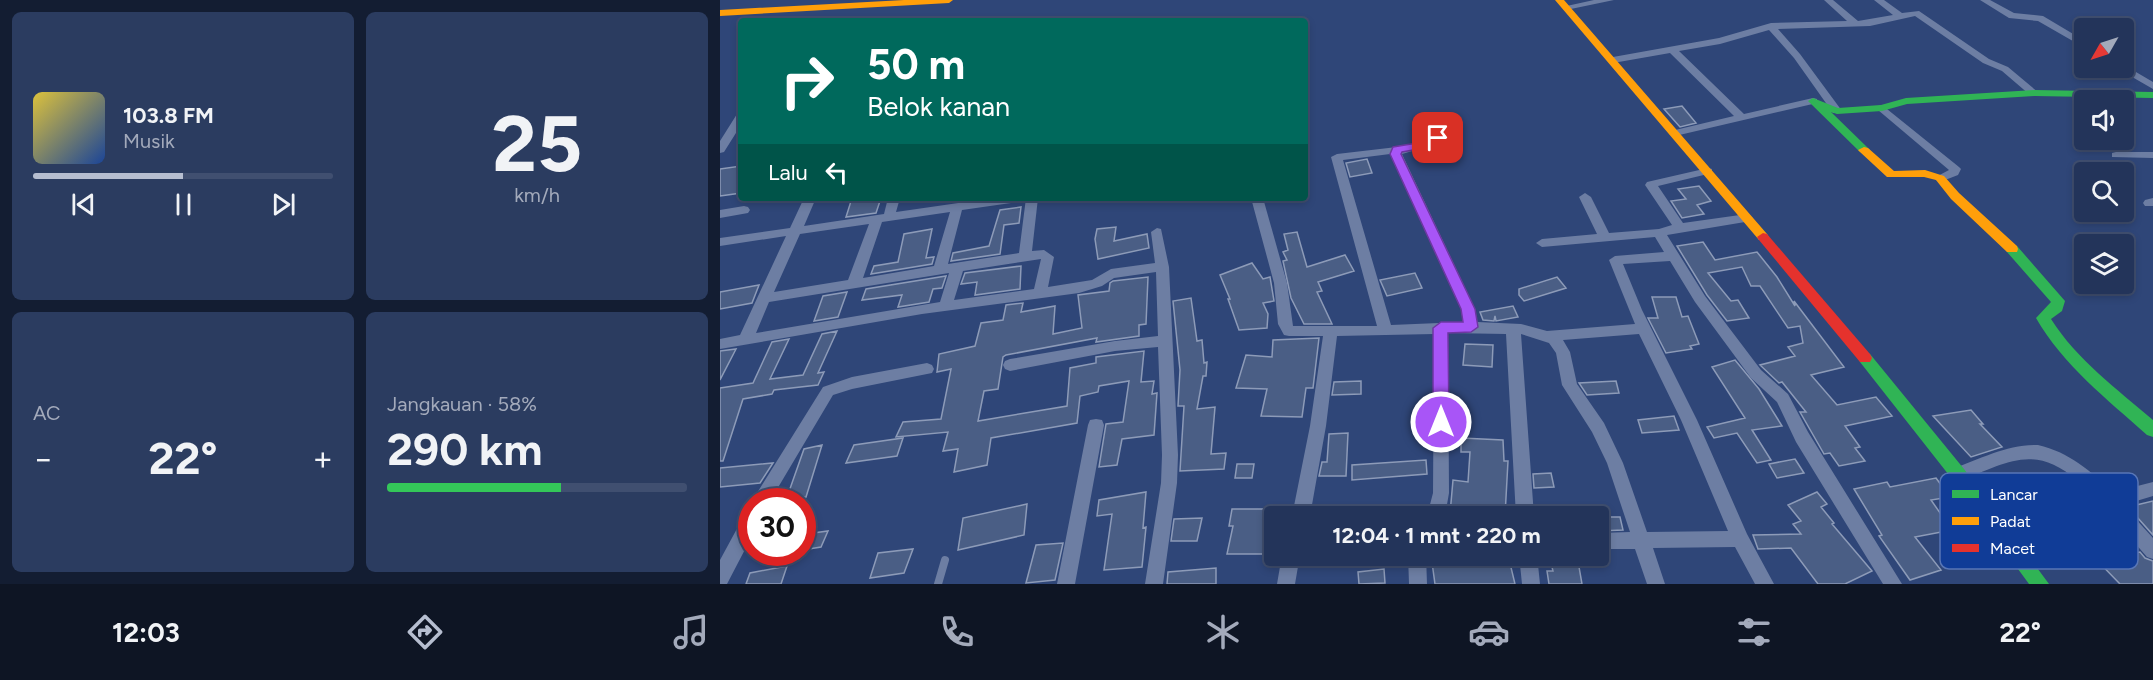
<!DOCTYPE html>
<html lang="id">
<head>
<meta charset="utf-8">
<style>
  :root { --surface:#23345a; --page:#2b3c60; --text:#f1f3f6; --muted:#a3aabb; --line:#404f70; --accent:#b6bed0 }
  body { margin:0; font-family:Figtree,sans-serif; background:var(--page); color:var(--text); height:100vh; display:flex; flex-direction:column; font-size:22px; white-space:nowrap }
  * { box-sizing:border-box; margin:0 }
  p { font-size:20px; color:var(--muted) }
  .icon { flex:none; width:33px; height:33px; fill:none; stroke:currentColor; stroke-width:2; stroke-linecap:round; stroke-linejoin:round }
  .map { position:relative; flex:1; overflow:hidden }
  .side { display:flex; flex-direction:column; gap:12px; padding:12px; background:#131d32; width:720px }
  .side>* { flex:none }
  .guide { position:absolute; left:18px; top:18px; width:570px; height:183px; border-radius:6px; box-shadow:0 3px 9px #0003,0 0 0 2px var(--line); background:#00695c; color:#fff; overflow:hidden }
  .needle { width:39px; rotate:231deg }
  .fabs { position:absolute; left:1354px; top:18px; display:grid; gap:12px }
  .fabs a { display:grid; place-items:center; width:60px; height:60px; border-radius:6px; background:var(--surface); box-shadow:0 3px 9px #0003,0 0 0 2px var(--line); font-size:30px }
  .speed { position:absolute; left:18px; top:488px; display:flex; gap:12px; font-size:30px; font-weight:700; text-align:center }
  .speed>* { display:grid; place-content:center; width:78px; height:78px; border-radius:50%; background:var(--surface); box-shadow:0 3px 9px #0003,0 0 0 2px var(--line); line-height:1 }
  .speed .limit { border:9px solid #d22; background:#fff; color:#111 }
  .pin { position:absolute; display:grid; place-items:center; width:51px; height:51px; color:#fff; margin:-26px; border-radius:12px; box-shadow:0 3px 9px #0006 }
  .me { position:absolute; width:66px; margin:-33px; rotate:0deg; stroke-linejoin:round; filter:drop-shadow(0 0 4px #0008) }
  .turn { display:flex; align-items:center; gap:21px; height:126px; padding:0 30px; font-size:27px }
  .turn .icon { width:78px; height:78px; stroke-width:2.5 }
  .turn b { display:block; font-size:42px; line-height:51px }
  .then { display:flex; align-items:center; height:57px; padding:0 30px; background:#0003; gap:12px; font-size:22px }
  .big { font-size:45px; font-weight:700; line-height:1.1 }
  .side .card { flex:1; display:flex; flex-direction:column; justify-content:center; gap:9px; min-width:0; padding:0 21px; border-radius:9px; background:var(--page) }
  .side .dial { align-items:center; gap:0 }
  .dial b { font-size:78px; line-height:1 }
  .song { display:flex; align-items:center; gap:18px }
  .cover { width:72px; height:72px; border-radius:9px; background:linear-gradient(135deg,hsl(50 70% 55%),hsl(220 70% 35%)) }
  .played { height:6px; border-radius:3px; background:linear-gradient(90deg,var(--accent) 50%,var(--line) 50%) }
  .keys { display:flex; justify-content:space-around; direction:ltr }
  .heat { display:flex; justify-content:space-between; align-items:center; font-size:33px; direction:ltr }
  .charge { height:9px; border-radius:4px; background:linear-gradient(90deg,#34c759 58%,var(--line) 0) }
  .side .tiles { flex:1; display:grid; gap:12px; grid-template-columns:repeat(2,1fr) }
  .trip { position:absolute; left:544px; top:506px; width:345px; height:60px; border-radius:6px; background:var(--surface); box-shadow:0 3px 9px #0003,0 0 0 2px var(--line); font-weight:700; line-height:60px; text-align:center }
  .dock { display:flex; height:96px; justify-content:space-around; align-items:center; background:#0e1524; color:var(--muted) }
  .dock .icon { width:42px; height:42px }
  .dock .current { color:var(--accent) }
  .dock b { font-size:27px; color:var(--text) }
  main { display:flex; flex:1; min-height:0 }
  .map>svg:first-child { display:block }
  .building { fill:#4a5e85; stroke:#8d9bb8; stroke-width:1.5 }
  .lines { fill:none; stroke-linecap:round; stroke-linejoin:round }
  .lane { stroke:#6d7ea3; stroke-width:8 }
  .street { fill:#6d7ea3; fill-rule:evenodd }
  .fast { fill:#30b455; fill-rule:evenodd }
  .slow { fill:#ff9f0a; fill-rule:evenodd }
  .jam { fill:#e5322d; fill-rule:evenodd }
  .route { fill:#a855f7; stroke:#6d37a1; stroke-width:1.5 }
  .key { fill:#103c97; stroke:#5876b6; stroke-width:1.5 }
  .key-label { font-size:16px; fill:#fff }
</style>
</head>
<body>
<main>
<section class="side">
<div class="tiles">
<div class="card">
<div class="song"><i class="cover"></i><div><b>103.8 FM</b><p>Musik</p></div></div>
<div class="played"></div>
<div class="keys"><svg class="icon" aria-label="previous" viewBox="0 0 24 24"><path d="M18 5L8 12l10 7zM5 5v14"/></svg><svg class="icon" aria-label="pause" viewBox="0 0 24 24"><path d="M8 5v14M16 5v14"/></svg><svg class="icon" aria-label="next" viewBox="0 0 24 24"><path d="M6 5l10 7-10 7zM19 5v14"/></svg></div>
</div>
<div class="card dial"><b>25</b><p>km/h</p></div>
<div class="card"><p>AC</p>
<div class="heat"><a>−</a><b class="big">22°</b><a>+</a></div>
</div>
<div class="card"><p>Jangkauan · 58%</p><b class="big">290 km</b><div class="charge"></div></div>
</div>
</section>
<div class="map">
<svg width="1433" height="584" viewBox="0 0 1433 584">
  <rect width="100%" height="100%" fill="#2f4678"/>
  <path class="building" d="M962,106L976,123L960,127L944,109Z
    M647,159L652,173L630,177L626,163Z
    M21,166V193L0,196V169Z
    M979,186L991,201L977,205L984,214L962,218L951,201L966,199L958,189Z
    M132,198H161L156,213L126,217Z
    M301,207L299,223L284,225L280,254L231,261L233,253L269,246L280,210Z
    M396,227L394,241L427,234L429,248L378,259L375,239L377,229Z
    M212,229L206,258L214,257L212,264L151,274L154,266L178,262L184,234Z
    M577,232L587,267L625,255L634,271L598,282L602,291L597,292L612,324H584L571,298L563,261L567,260L563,252L568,250L564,234Z
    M983,242L995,260L1037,252L1057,277L1075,306L1074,301L1124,367L1091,375L1117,405L1156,397L1172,416L1125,426L1140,447L1135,448L1145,461L1119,466L1110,453L1104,454L1080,412H1086L1062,382L1059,383L1040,365L1075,356L1068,347L1083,343L1080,326L1068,328L1040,286H1031L1022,267L988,273L1011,301L1018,300L1029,318L1007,321L987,295L957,246Z
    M532,263L543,279L550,277L554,301L543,303L548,314L547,328L519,330L508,299H510L500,275Z
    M301,266L300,289L255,295L257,282L241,284L245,273Z
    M695,273L702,288L667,296L660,280Z
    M226,276L222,288L213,289L209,302L178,307L182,295L142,300L146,289Z
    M428,277L426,324L419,325V336L376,342L377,338L286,355L283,357L278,389L264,391L258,421L347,406L350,368L376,363V357L424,351L421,382L434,381L432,394L437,393L434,435L402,439L397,465L379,467L386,424L403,422L409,381L379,386L378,392L360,396L357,423L271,438L267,465L234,472L238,449L223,451L228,432L176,437L183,422L221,419L231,369L217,372L219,354L255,346L261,323L283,320L286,305L303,303L301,312L335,306L333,334L362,328L358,295L389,291L390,283L393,281Z
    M837,277L846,288L804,301L799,295V289Z
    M39,285L32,303L0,309V292Z
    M127,292L118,317L94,321L103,296Z
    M932,297H956L962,317L968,316L979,344L970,346L972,349L946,353L928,318H938Z
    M471,298L477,341L482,340L484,363L487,362L486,376H483L477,409L495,407L491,454L506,453L504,469L460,471L464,406H458L460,370L453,301Z
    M793,306L798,317L776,321L775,316L774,321L763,320L760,312Z
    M117,331L98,373L104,372L98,385L54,390L52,394L23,399L3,461H0V388L33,383L52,342L69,339L50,379L83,375L102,334Z
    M599,338L593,388H586L582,417L541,416L547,389L516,388L526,355L552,357L553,340Z
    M745,344L773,345L772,367L743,365Z
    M16,349L0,380V351Z
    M1015,360L1039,389L1062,426L1032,430L1051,460L1037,463L1017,433L994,438L987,427L1025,418L992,367Z
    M641,381V394L612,395L614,382Z
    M896,381L899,393L867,395L859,383Z
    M1251,410L1263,424H1260L1282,447L1251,457L1213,416Z
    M954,416L959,430L922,433L918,420Z
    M628,433L626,476H599L602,462H607L609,434Z
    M183,438L177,456L126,463L134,445Z
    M741,438L783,440L784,461H788L785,516L730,514L733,480L748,482L750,452H741Z
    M102,445L86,497L66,500L84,449Z
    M1075,459L1084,473L1057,478L1049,464Z
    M706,460L707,474L632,480V465Z
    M53,463L40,483L0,487V468Z
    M517,464H534L532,478H515Z
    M831,473L834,487L814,488L813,474Z
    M1216,478L1230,497L1211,500L1232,530L1195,537L1221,570L1190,580L1159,536L1162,535L1134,489L1167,482L1170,487Z
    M426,492L423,528L426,527L422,567L384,570L392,514L377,516L379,500Z
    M1097,492L1107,504L1101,507L1114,523L1112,524L1152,571L1125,584H1098L1071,548L1038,549L1033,535L1081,534L1073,524L1081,521L1068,505Z
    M1433,501V535L1408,507Z
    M307,504L304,535L238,550L243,518Z
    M512,509H555V554H507L513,526H509Z
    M1386,514L1401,531L1395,532L1415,553L1420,552L1425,558L1433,561V584H1400L1368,551L1324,565L1314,552L1363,537L1350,522Z
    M879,517H900L903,530L879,531Z
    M482,518L477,541H451L454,519Z
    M108,531L101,547L82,550L86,534Z
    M343,543L335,580L306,583L316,545Z
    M193,549L184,573L150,578L158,553Z
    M711,555H788L795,584H715Z
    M829,555H864L868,566L859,567L862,584H829L827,571H833Z
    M67,566L61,584H26L30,573Z
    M496,568V584H447L448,572Z
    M664,569L665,583L639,584L638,572Z"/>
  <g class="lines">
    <path class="lane" d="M218,584L225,560"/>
    <path class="street" d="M874,0H894L846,10L842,7Z
      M1104,0H1113L1138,21L1173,15L1154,0H1164L1182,13L1199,11L1269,59L1288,67L1319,93L1314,96L1310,95L1282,71L1263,63L1195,16L1150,26L1058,29L1080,54L1122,111L1121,113H1113L1074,58L1049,30L1000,44L959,51L1024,114L1093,98L1097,99V103L955,136L951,135V131L1014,116L950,53L893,63L888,60L893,57L999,38L1051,23L1127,21Z
      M1260,0H1270L1294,13L1323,16L1365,41V48L1318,21L1289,18Z
      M1404,65L1433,82V89L1400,70L1398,68H1404Z
      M1162,105L1239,167L1241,169L1238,175L1220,182L1216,180L1214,178L1229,170L1158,110V106Z
      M21,113V125L4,152L0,153V141L17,114Z
      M711,115L715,116L724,134L720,143L682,154L755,309L757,322L801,324L827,331L915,324L889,260L895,256L944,252L935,237L822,247L816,243L822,239L877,234L859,197L865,193L871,197L889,233L939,229L952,225L925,185L927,182L988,168L992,169V173L938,186L963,223L1027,214L1033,218L1031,221L947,235L985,296L1041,370L1068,394L1088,432L1182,584H1163L1076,442L1057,402L1031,378L975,302L950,261L903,264L922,310L977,420L1027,534L1054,584H1035L1015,547L933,548L945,584H927L915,549H879V533L910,532L887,463L872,432L842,385L836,353L829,343L801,334L814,516H796L786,334L728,333L729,493L725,516H707L713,493L714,334L617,336L606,426L590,516H572L590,426L603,336H569L564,335L558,324L554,283L531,198H543L567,283L573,326H657L611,157L617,154L677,147L712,139L714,134L706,118ZM670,154L741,309L743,322L671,325L623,160ZM919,334L961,420L1008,531L927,532L903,463L884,423L857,384L850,352L843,340Z
      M1396,152H1433V158L1392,157V153Z
      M84,198H96L84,226L164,214L168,198H180L176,212L273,198H304L298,202L242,210L228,264L299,253L306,198H318L312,251L324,250L334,257L328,287L372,280L391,269L435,263L431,232L437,228L441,229L449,267L458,455L457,483L443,584H425L441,483L442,455L438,347L395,351L290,371L285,369L283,365L285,361L290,359L395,341L438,336L436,272L394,278L382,286L359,293L202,314L0,349V339L20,335L66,236L0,246V238L70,228ZM230,212L214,266L143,278L162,222ZM149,224L128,280L54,292L80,234ZM321,259L314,289L234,300L243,271ZM229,273L220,302L36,333L49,302Z
      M1433,198V206H1425L1423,203L1425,200Z
      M24,206L28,207L30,210L28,213L0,218V210Z
      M207,363L212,365L214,369L212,373L132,389L113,395L50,501H32L103,387L132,377Z
      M376,419L382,420L384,425L355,584H337L368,425L370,420Z
      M1318,445C1349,452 1370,471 1394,492L1433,482V496L1403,505L1433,538V559L1427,557L1386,510C1380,498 1368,489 1358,481C1312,442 1287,464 1238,481L1232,479L1230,474L1232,469C1260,459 1288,444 1318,445Z
      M32,510V536L7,584H0V560L26,512Z
      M562,555H580L575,584H557Z
      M688,555H706L707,584H689Z
      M799,555H817L820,584H802Z"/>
    <path class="fast" d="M1314,90L1433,92V98L1314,96L1187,104L1162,111L1117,114L1111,112L1148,148L1150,150L1144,153L1140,152L1088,101L1093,98L1118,108L1161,105L1186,98Z
      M1292,245L1297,246L1345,301L1342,311L1331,319C1357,360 1397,389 1433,420V437L1427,435C1387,399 1343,365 1316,318L1331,302L1287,252L1286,249L1287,246Z
      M1145,352L1150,354L1244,469L1329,584H1309L1232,479L1140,362L1138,358L1140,354Z"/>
    <path class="slow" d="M184,0H233L229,3L0,16V10Z
      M835,0H844L1047,234L1049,237L1047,240H1039Z
      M1144,147L1148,148L1174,171L1205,170L1224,176L1239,193L1297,246L1298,249L1297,252H1287L1231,199L1216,180L1204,177H1167L1140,152L1138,150Z"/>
    <path class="jam" d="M1043,233L1047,234L1150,354L1152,358L1150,362H1140L1039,240L1037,237Z"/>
  </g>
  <path class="route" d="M718,135L724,138L716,146L682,152L681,154L755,309L758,327L751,332L728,333L729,422L726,427L721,429L715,427L713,422V328L721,322H743L741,309L670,154L673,147L709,141Z"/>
  <rect x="1220" y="473" width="198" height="96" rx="9" class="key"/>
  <rect x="1232" y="490" width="27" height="8" fill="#30b455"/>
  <rect x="1232" y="517" width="27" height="8" fill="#ff9f0a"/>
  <rect x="1232" y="544" width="27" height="8" fill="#e5322d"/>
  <g class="key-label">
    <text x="1270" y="500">Lancar</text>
    <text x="1270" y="527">Padat</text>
    <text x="1270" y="554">Macet</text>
  </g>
</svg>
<div class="fabs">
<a><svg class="needle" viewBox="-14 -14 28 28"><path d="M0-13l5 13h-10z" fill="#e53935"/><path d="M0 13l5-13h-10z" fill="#a3aabb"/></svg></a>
<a><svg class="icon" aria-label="sound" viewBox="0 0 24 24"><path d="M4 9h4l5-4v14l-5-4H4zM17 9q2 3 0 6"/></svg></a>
<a><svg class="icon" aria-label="search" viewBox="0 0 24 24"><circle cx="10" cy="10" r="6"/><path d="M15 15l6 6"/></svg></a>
<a><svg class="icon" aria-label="layers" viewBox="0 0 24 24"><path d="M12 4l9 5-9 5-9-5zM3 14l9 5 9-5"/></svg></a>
</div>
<div class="speed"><div class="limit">30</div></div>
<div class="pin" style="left:718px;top:138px;background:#d93025"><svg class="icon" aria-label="arrive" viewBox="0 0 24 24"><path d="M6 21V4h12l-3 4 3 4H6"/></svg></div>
<svg class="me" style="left:721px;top:422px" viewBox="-20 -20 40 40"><circle r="17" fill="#a855f7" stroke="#fff" stroke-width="3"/><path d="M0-11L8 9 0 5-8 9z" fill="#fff"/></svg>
<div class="trip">12:04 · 1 mnt · 220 m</div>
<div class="guide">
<div class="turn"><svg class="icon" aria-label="right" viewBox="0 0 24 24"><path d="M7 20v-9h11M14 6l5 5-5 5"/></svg><div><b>50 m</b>Belok kanan</div></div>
<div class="then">Lalu<svg class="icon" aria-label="left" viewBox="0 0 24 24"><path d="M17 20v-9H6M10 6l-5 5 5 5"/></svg></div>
</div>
</div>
</main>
<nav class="dock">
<b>12:03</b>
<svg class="icon current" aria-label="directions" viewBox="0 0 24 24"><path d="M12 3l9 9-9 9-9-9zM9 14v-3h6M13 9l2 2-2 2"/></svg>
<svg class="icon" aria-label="music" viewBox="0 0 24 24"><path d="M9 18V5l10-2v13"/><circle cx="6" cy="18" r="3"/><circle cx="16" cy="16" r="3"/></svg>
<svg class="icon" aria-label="phone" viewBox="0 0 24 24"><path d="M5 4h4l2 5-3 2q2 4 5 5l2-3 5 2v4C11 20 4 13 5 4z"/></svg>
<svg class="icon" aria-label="climate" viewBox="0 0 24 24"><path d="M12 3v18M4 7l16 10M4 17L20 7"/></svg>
<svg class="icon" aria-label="car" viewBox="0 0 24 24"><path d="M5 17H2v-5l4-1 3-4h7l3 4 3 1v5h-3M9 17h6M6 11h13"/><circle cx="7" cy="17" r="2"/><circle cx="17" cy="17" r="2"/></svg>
<svg class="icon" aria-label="filters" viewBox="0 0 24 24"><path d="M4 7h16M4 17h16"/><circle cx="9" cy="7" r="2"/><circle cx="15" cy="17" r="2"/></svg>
<b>22°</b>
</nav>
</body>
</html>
